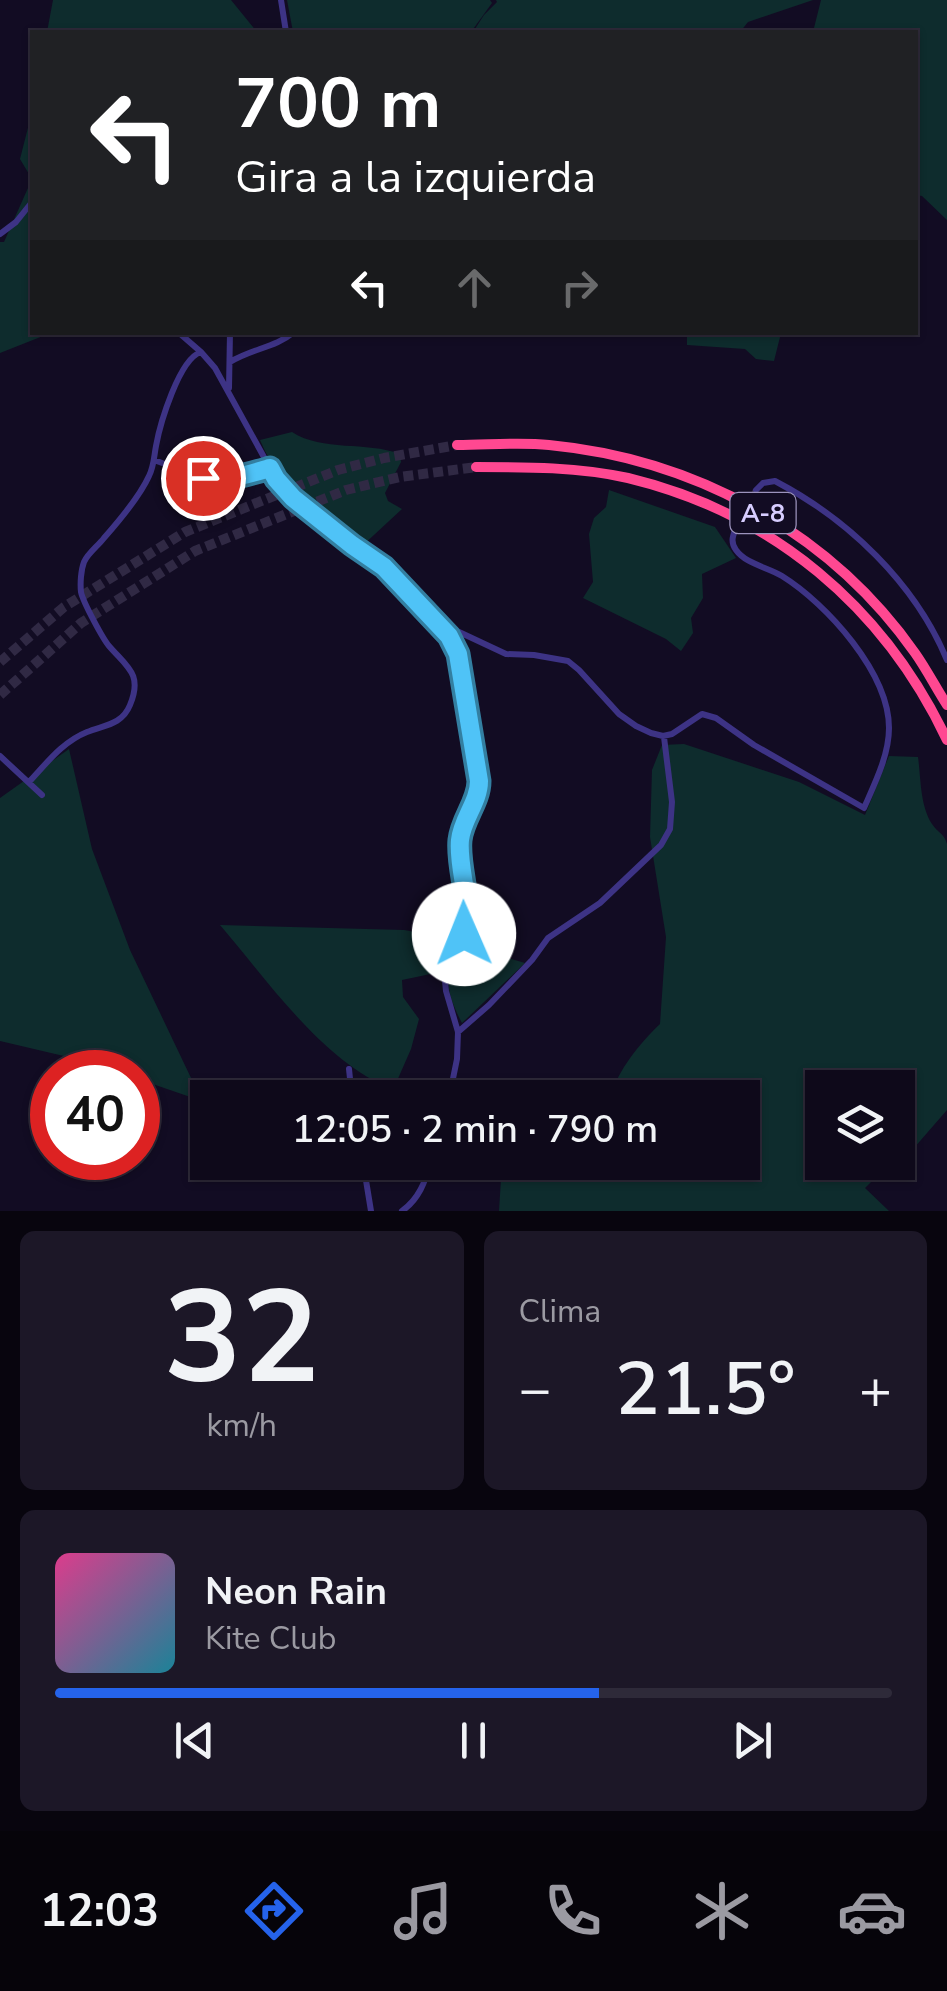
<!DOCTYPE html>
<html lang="es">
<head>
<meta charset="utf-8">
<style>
  :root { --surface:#0e091a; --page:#1c1727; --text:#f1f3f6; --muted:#9b9aa2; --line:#2e2a39; --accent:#2563eb }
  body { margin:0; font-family:"Nunito Sans",sans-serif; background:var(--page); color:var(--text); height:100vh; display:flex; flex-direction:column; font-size:38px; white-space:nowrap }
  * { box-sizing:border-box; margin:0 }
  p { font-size:32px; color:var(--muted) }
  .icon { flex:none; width:55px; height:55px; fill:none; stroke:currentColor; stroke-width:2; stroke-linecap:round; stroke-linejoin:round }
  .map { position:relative; height:1211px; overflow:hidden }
  .sheet { display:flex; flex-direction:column; gap:20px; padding:20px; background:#08050e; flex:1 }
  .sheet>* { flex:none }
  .top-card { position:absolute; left:30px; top:30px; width:888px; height:305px; border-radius:0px; box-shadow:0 2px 8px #0004,0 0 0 2px var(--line); background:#202124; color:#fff; overflow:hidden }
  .buttons { position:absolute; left:805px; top:1070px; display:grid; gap:20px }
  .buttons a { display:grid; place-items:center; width:110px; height:110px; border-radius:0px; background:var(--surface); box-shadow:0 2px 8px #0004,0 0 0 2px var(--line); font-size:50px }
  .speed { position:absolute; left:30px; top:1050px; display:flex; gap:20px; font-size:50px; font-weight:700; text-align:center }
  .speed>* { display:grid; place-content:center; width:130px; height:130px; border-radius:50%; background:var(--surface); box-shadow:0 2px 8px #0004,0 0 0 2px var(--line); line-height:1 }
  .speed .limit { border:15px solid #d22; background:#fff; color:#111 }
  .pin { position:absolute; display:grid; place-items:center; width:85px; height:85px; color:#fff; margin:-42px; border:5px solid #fff; border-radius:50%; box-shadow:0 2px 10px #0007 }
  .me { position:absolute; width:110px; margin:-55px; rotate:359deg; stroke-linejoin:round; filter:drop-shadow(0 0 8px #0008) }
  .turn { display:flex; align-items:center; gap:35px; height:210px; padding:0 40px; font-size:45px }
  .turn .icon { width:130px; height:130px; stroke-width:2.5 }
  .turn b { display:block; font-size:70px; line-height:85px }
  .lanes { display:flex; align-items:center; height:95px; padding:0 40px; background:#0003; justify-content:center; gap:50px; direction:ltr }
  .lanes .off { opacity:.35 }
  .big { font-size:75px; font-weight:600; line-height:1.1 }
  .sheet .widget { flex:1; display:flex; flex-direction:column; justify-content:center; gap:15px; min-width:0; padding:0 35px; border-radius:15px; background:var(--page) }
  .sheet .dial { align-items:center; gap:0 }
  .dial b { font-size:130px; line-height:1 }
  .song { display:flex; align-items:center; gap:30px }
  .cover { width:120px; height:120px; border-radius:15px; background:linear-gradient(135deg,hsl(330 70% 55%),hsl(190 70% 35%)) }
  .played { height:10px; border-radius:5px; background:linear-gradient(90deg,var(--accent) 65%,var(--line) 65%) }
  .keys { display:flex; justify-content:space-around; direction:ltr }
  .heat { display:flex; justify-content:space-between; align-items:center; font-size:55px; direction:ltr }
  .sheet .tiles { flex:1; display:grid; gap:20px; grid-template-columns:1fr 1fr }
  .widget:last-child { grid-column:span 2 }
  .trip { position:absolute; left:190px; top:1080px; width:570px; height:100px; border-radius:0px; background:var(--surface); box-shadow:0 2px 8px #0004,0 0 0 2px var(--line); font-weight:600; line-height:100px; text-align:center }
  .dock { display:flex; height:160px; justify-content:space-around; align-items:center; background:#06040a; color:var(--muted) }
  .dock .icon { width:70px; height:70px }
  .dock .active { color:var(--accent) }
  .dock b { font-size:45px; color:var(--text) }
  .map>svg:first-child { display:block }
  .green { fill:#0e2c2d }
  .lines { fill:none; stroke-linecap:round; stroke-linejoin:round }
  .minor-tunnel { stroke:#302944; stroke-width:6; stroke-dasharray:6 3; stroke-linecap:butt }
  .highway-tunnel { stroke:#302944; stroke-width:10; stroke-dasharray:10 5; stroke-linecap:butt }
  .minor { stroke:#3d3385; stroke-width:6 }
  .highway { stroke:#ff4891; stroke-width:10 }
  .route-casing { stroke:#337fa1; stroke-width:25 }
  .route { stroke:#4fc3f7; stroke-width:18 }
  .labels { text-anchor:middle; stroke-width:10; stroke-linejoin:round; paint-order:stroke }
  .shield { fill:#120c23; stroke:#9c93bd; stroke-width:2.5 }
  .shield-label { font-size:25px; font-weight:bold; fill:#d7cdff }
</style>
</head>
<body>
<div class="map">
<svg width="947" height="1211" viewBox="0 0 947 1211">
  <rect width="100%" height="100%" fill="#120c23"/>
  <path class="green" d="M53,0H231L257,32H47Z
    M287,0H490L492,3L471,32H293Z
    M496,0H813L748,22L740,32H473L484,15L497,2Z
    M821,0H947V220L922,196L915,195V32H813Z
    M32,112V179L20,159Z
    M32,179V332L46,333L43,336L0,353V242H4Z
    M687,333V332L787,333L780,337L774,361L756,359L745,349L687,345Z
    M292,432C323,452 366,441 400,454L401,462L385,493L388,501L402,509L361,547C319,515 281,491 260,440Z
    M609,490L715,527L736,558L702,574L703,598L691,618L693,633L681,651L666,639L583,598L593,582L589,534L594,518L606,507Z
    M684,744L799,782L865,815L889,756L918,757C921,779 920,805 932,824C938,833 944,833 947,844V1110L907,1156L898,1162V1088H822V1162H897L879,1174L865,1188L889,1211H499L502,1163L742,1162V1098L610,1097C619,1069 639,1044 660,1024L666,937L650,837L652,770L662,745Z
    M69,749L92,849L130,950L202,1101L138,1079V1072H119L85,1061L0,1041V798Z
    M220,925L404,930L456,939L448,951L440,972L402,980L403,997L419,1019L411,1049L393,1090C322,1061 269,982 220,925Z
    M468,939L498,955L525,963L462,1023C444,989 443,971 465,940Z"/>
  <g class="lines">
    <path class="minor-tunnel" d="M740,520L756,490"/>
    <path class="highway-tunnel" d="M0,662L64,607L185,532L338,470L384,458L457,445
      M0,695L81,623L195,551L346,490L400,477L476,467"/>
    <path class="minor" d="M281,0L286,32
      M0,234L16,222L32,202
      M178,332L201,352L215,368L276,479L284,489L352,545L384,567L437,622L449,636L458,654L479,791L466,817L460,838L467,929L446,963L444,971L446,991L458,1032L457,1059L449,1098
      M230,362C253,348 275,348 294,332
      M229,388L230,332
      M154,460L203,478L221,480L270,468
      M756,490L763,483L775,481C848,519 915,583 947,660
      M442,624L506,654L534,655L568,661L579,670L619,714L636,726L651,733L663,736L672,734L702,714L716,718L754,745L864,808C875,783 889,755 889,728C889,673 827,604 782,576C767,567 746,564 736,550C730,542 733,535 736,528
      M0,756L42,795
      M29,782C46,764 62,742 87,732C104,725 122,725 130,705C143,674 127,667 109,646C103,639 83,602 81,592C80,583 81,570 84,562C88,553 98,546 104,538C119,521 140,496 149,476C154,466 154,456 156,446C160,424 179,359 201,352
      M458,1032L489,1005L532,960L548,938L600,903L661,845L670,829L672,802L664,737
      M349,1069L352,1098
      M363,1162L371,1211
      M402,1211C419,1199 425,1182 431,1162"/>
    <path class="highway" d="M457,445C488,445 519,442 549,445C695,459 830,532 915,653C927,670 936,688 947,705
      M476,467C527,467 579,467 628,478C773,513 884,607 947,740"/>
  </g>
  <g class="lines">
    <g class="route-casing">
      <path id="route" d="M203,478C227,481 246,475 270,468L276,479L293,498L352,545L384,567L449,636L458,654L479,781C479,802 462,819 460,840C457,869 474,907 464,934"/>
    </g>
    <use href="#route" class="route"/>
  </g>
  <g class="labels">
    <rect class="shield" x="730.5" y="493" width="65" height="40" rx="8"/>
    <g class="shield-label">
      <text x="763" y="522">A-8</text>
    </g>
  </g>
</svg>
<div class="buttons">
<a><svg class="icon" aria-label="layers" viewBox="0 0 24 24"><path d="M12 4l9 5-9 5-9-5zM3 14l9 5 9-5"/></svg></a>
</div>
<div class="speed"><div class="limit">40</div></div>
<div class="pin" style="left:203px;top:478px;background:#d93025"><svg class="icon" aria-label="arrive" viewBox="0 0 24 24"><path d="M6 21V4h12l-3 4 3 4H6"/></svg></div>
<svg class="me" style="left:464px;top:934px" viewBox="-20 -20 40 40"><circle r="19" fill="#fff"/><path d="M0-13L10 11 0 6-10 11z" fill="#4fc3f7"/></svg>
<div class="trip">12:05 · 2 min · 790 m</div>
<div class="top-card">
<div class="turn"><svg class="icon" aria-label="left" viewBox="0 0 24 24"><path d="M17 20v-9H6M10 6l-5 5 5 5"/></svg><div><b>700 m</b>Gira a la izquierda</div></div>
<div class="lanes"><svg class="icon" aria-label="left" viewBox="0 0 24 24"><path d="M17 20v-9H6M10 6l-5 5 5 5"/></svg><svg class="icon off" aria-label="ahead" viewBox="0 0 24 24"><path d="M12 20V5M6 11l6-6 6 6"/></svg><svg class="icon off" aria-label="right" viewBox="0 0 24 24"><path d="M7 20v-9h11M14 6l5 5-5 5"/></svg></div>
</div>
</div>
<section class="sheet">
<div class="tiles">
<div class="widget dial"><b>32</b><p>km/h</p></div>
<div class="widget"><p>Clima</p>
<div class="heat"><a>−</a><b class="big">21.5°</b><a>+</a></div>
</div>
<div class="widget">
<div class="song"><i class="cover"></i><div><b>Neon Rain</b><p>Kite Club</p></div></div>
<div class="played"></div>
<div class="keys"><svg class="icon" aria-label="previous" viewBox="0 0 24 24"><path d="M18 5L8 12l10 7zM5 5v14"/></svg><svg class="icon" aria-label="pause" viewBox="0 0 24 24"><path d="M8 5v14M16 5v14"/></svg><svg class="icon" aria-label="next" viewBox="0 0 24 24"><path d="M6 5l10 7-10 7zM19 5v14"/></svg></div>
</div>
</div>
</section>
<nav class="dock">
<b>12:03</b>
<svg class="icon active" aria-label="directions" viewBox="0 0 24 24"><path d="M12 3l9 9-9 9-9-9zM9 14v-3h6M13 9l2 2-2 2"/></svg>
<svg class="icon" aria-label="music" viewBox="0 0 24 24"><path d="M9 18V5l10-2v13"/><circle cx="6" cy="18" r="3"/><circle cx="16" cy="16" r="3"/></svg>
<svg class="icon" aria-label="phone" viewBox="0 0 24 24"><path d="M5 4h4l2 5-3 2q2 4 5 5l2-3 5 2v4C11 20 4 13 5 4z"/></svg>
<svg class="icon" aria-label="climate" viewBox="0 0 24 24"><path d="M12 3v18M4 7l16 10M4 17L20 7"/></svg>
<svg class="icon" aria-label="car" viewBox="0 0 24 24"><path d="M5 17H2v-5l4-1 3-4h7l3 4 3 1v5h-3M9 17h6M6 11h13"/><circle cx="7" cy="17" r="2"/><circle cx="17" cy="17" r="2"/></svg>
</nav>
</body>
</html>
